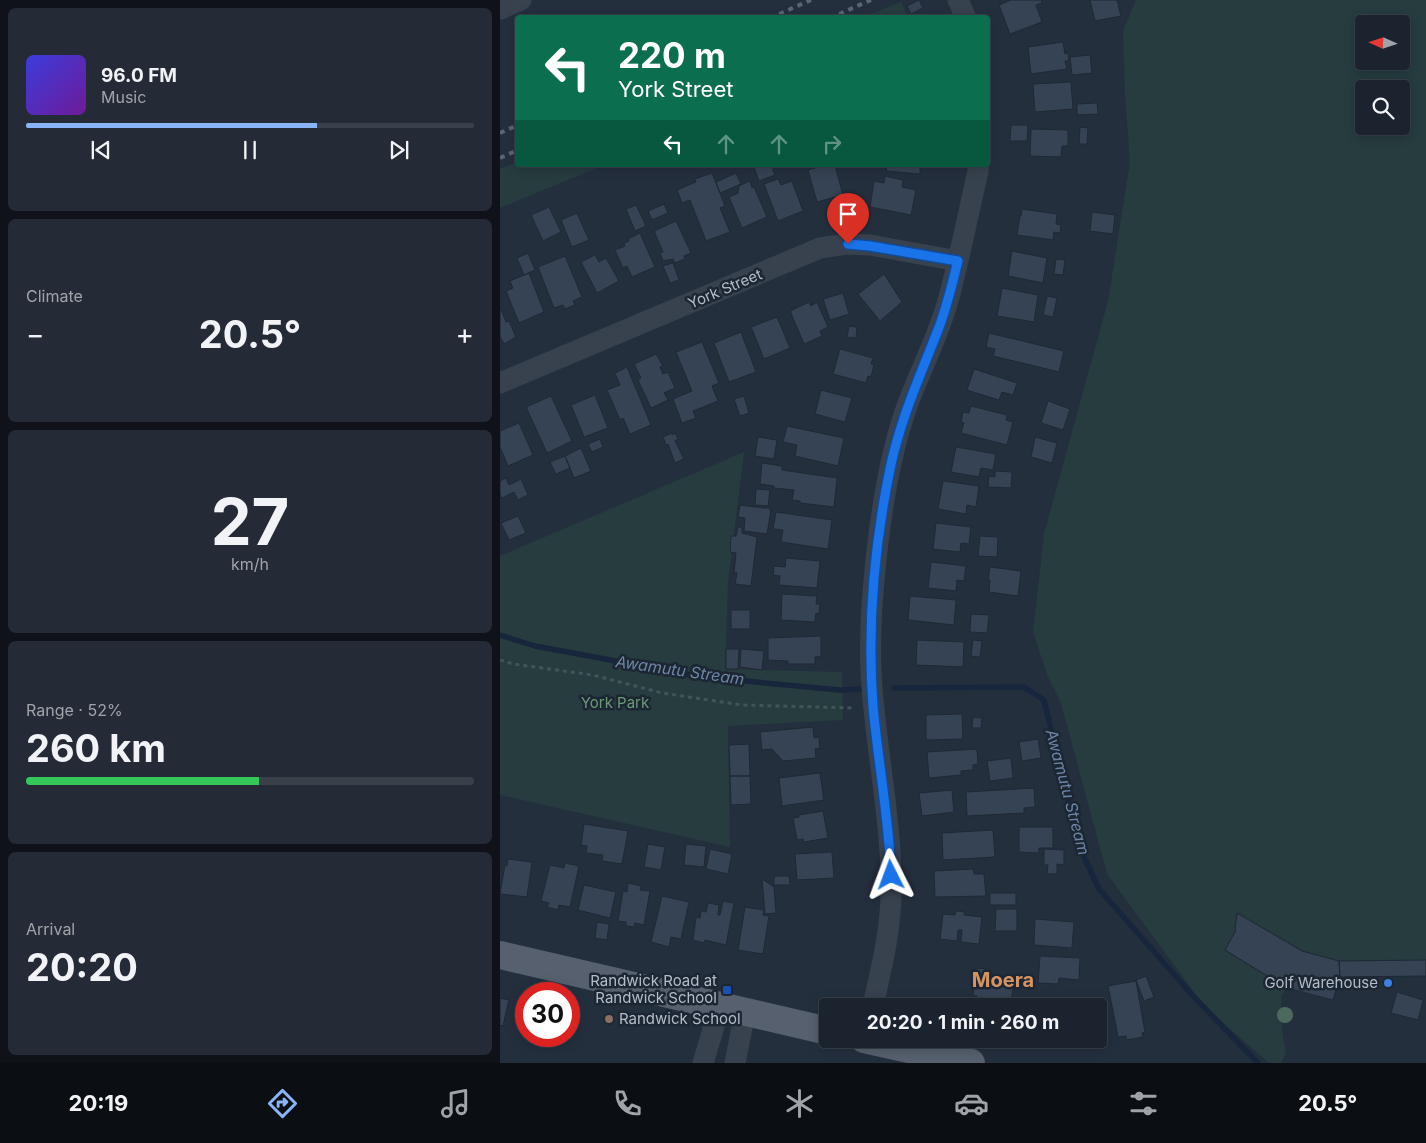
<!DOCTYPE html>
<html lang="en">
<head>
<meta charset="utf-8">
<style>
  :root { --surface:#1b232e; --page:#242b36; --text:#f1f3f6; --muted:#a0a4aa; --line:#39404a; --accent:#8ab4f8 }
  body { margin:0; font-family:Inter,sans-serif; background:var(--page); color:var(--text); height:100vh; display:flex; flex-direction:column; font-size:19px; white-space:nowrap }
  * { box-sizing:border-box; margin:0 }
  p { font-size:16px; color:var(--muted) }
  .icon { flex:none; width:28px; height:28px; fill:none; stroke:currentColor; stroke-width:2; stroke-linecap:round; stroke-linejoin:round }
  .map { position:relative; flex:1; overflow:hidden }
  .panel { display:flex; flex-direction:column; gap:8px; padding:8px; background:#0f1319; width:500px }
  .panel>* { flex:none }
  .banner { position:absolute; left:15px; top:15px; width:475px; height:152px; border-radius:5px; box-shadow:0 2px 12px #0003,0 0 0 1px var(--line); background:#0b6e4f; color:#fff; overflow:hidden }
  .needle { width:32px; rotate:273deg }
  .tools { position:absolute; left:855px; top:15px; display:grid; gap:10px }
  .tools a { display:grid; place-items:center; width:55px; height:55px; border-radius:5px; background:var(--surface); box-shadow:0 2px 12px #0003,0 0 0 1px var(--line); font-size:25px }
  .speed { position:absolute; left:15px; top:982px; display:flex; gap:10px; font-size:25px; font-weight:700; text-align:center }
  .speed>* { display:grid; place-content:center; width:65px; height:65px; border-radius:50%; background:var(--surface); box-shadow:0 2px 12px #0003,0 0 0 1px var(--line); line-height:1 }
  .speed .limit { border:8px solid #d22; background:#fff; color:#111 }
  .pin { position:absolute; display:grid; place-items:center; width:42px; height:42px; color:#fff; margin:-51px -21px; border-radius:50% 50% 50% 0; rotate:-45deg; box-shadow:0 0 5px #0007 }
  .pin .icon { rotate:45deg }
  .me { position:absolute; width:55px; margin:-28px; rotate:357deg; stroke-linejoin:round; filter:drop-shadow(0 0 4px #0008) }
  .turn { display:flex; align-items:center; gap:18px; height:105px; padding:0 20px; font-size:22px }
  .turn .icon { width:65px; height:65px; stroke-width:2.5 }
  .turn b { display:block; font-size:35px; line-height:42px }
  .lanes { display:flex; align-items:center; height:48px; padding:0 20px; background:#0003; justify-content:center; gap:25px; direction:ltr }
  .lanes .off { opacity:.35 }
  .big { font-size:38px; font-weight:700; line-height:1.1 }
  .panel .tile { flex:1; display:flex; flex-direction:column; justify-content:center; gap:8px; min-width:0; padding:0 18px; border-radius:8px; background:var(--page) }
  .panel .dial { align-items:center; gap:0 }
  .dial b { font-size:65px; line-height:1 }
  .song { display:flex; align-items:center; gap:15px }
  .cover { width:60px; height:60px; border-radius:8px; background:linear-gradient(135deg,hsl(240 70% 55%),hsl(280 70% 35%)) }
  .played { height:5px; border-radius:2px; background:linear-gradient(90deg,var(--accent) 65%,var(--line) 65%) }
  .keys { display:flex; justify-content:space-around; direction:ltr }
  .heat { display:flex; justify-content:space-between; align-items:center; font-size:28px; direction:ltr }
  .charge { height:8px; border-radius:4px; background:linear-gradient(90deg,#34c759 52%,var(--line) 0) }
  .trip { position:absolute; left:319px; top:998px; width:288px; height:50px; border-radius:5px; background:var(--surface); box-shadow:0 2px 12px #0003,0 0 0 1px var(--line); font-weight:700; line-height:50px; text-align:center }
  .menu { display:flex; height:80px; justify-content:space-around; align-items:center; background:#0b0e12; color:var(--muted) }
  .menu .icon { width:35px; height:35px }
  .menu .current { color:var(--accent) }
  .menu b { font-size:22px; color:var(--text) }
  main { display:flex; flex:1; min-height:0 }
  .map>svg:first-child { display:block }
  .green { fill:#263c3f; fill-rule:evenodd }
  .lines { fill:none; stroke-linecap:round; stroke-linejoin:round }
  .stream { stroke:#17263c; stroke-width:5.5 }
  .building { fill:#364354; stroke:#1f2835 }
  .path { stroke:#3f5557; stroke-width:3; stroke-dasharray:4 4; stroke-linecap:butt }
  .minor { stroke:#38414e; stroke-width:21 }
  .major { stroke:#56606e; stroke-width:28 }
  .rail { stroke:#5a6575; stroke-width:4; stroke-dasharray:5 5; stroke-linecap:butt }
  .tree { fill:#4b6a5d }
  .route-casing { stroke:#114b97; stroke-width:12 }
  .route { stroke:#1a73e8; stroke-width:9 }
  .shop-dot { fill:#3f7fe0; stroke:#1d2633; stroke-width:2 }
  .transit-dot { fill:#1a4fb4; stroke:#1d2633; stroke-width:2 }
  .education-dot { fill:#8d6e63; stroke:#1d2633; stroke-width:2 }
  .labels { text-anchor:middle; stroke-width:5; stroke-linejoin:round; paint-order:stroke }
  .street-label { font-size:15px; fill:#b4bcc9; stroke:#1d2633 }
  .park-label { font-size:15px; fill:#6b9a76; stroke:#1d2633 }
  .poi-label { font-size:15px; fill:#b4bcc9; stroke:#1d2633; text-anchor:end }
  .water-label { font-size:16px; font-style:italic; fill:#6d86a8; stroke:#1d2633 }
  .district-label { font-size:20px; font-weight:bold; fill:#d59563; stroke:#1d2633 }
</style>
</head>
<body>
<main>
<section class="panel">
<div class="tile">
<div class="song"><i class="cover"></i><div><b>96.0 FM</b><p>Music</p></div></div>
<div class="played"></div>
<div class="keys"><svg class="icon" aria-label="previous" viewBox="0 0 24 24"><path d="M18 5L8 12l10 7zM5 5v14"/></svg><svg class="icon" aria-label="pause" viewBox="0 0 24 24"><path d="M8 5v14M16 5v14"/></svg><svg class="icon" aria-label="next" viewBox="0 0 24 24"><path d="M6 5l10 7-10 7zM19 5v14"/></svg></div>
</div>
<div class="tile"><p>Climate</p>
<div class="heat"><a>−</a><b class="big">20.5°</b><a>+</a></div>
</div>
<div class="tile dial"><b>27</b><p>km/h</p></div>
<div class="tile"><p>Range · 52%</p><b class="big">260 km</b><div class="charge"></div></div>
<div class="tile"><p>Arrival</p><b class="big">20:20</b></div>
</section>
<div class="map">
<svg width="926" height="1063" viewBox="0 0 926 1063">
  <rect width="100%" height="100%" fill="#242f3e"/>
  <path class="green" d="M636,0H926V960L839,961L802,951L737,913L735,929L736,930L725,950L787,988L781,996L782,1030L786,1052L781,1063H769L705,1007L607,874L561,703L548,677L533,632L544,534L608,301L630,162L625,94L623,31ZM864,24H901V61H864ZM864,89H901V126H864Z
    M401,2L408,17H363Z
    M17,162L18,165H104L0,208V169Z
    M244,452L228,583L225,669L342,672L343,720L228,726L230,847L0,795V556Z"/>
  <g class="lines">
    <path class="stream" d="M0,635L35,646L202,677L340,690L363,689
      M394,688L524,687L544,700L579,846L599,889L693,996L758,1063"/>
  </g>
  <path class="building" d="M419,0L423,8L411,14L407,6Z
    M511,0H541L542,3L536,5L542,22L510,34L499,5Z
    M590,0H617L621,16L595,21Z
    M563,42L565,54L568,53L569,61H565L567,69L531,74L528,47Z
    M590,55L592,73L572,75L570,57Z
    M571,82L573,109L535,112L533,84Z
    M597,103L598,114L577,115V104Z
    M511,125H528L527,141H510Z
    M580,127L588,128L587,144H579Z
    M531,129L568,130V146H562L561,157L530,156Z
    M258,165H271L275,175L259,181L254,167Z
    M325,165H335L343,195L317,202L308,170Z
    M387,165H420V174L386,171Z
    M212,173L225,206L220,208L230,232L206,241L190,200L182,203L177,190L196,182L195,179Z
    M236,173L241,184L220,193L216,182Z
    M385,176L403,180L402,187L416,190L411,215L370,207L374,181L384,183Z
    M278,179L281,185L292,181L303,211L278,221L264,184Z
    M250,181L252,188L254,187L267,217L242,228L229,197L238,193L239,186Z
    M164,204L168,213L152,220L148,211Z
    M136,205L146,226L135,231L126,209Z
    M49,207L61,232L43,241L31,215Z
    M522,209L557,214L556,224L561,225L560,233L554,232L553,240L517,235L520,216H521Z
    M592,212L615,215L613,234L590,231Z
    M77,213L89,240L72,247L61,220Z
    M176,221L191,253L184,256L185,259L175,263L173,259L163,261L160,253L163,252L154,231Z
    M140,233L155,267L132,277L127,266L123,268L115,250L125,246L124,243L129,241L128,239Z
    M512,251L547,258L543,283L508,276Z
    M28,253L35,270L24,275L17,258Z
    M95,255L99,262L106,258L119,281L97,293L81,262Z
    M65,256L82,297L73,301L75,305L65,309L63,305L54,308L38,267Z
    M556,259L565,260L563,275L554,274Z
    M173,263L179,280L170,283L163,266Z
    M29,273L44,312L19,323L6,291L13,288L10,281Z
    M384,274L402,302L380,321L358,294Z
    M502,288L538,295L534,322L497,316Z
    M343,293L349,314L330,320L323,299Z
    M547,296L557,298L553,317L543,315Z
    M309,302L311,306L317,302L328,327L320,331L322,336L304,344L290,311Z
    M0,307L6,322L9,321L16,337L4,344L0,337Z
    M277,317L290,348L264,359L251,327Z
    M349,326L357,327L356,338L347,337Z
    M241,332L256,372L229,382L214,343Z
    M489,333L564,351L559,372L493,356L495,349L486,347Z
    M202,342L219,383L212,386L218,401L193,411L196,418L182,423L173,399L192,391L176,352Z
    M340,349L373,358L371,364L374,365L371,377L368,376L366,383L333,374Z
    M156,354L163,366L160,367L163,374L168,372L175,388L164,393L168,400L151,408L138,380L141,378L134,364Z
    M127,367L151,425L130,434L123,418L120,420L107,390L120,385L115,373Z
    M474,369L517,383L513,395L502,392L499,400L467,390Z
    M321,390L352,398L345,422L315,414Z
    M95,395L108,428L84,437L71,405Z
    M51,396L72,441L47,453L26,407Z
    M244,396L249,413L240,416L234,399Z
    M548,401L570,409L563,430L541,423Z
    M471,406L507,415L506,420L513,422L507,445L461,433L464,423L461,422L463,412L469,413Z
    M19,423L33,455L8,466L0,447V431Z
    M287,426L344,438L338,466L295,456L297,445L283,442Z
    M172,433V435L175,433L178,439L175,441L184,459L175,463L168,444L166,445L163,437Z
    M258,437L277,440L274,459L255,456Z
    M535,437L557,443L552,463L531,457Z
    M100,439L103,447L92,452L88,444Z
    M456,447L496,454L493,470L481,468L479,477L451,472Z
    M81,448L91,471L74,478L65,456Z
    M65,456L70,468L56,474L50,462Z
    M262,463L282,466V470L337,478L334,507L300,503V501L292,500L294,490L274,488V486L260,484Z
    M495,471L512,472L511,488L488,487L489,476L495,477Z
    M6,478L9,485L21,479L28,495L18,500L14,492L2,498L0,494V481Z
    M443,481L479,486L476,507L467,505L466,514L438,509Z
    M256,489L270,490L268,506L255,505Z
    M240,505L263,508H270V510H271L267,534L244,531L245,518L238,517Z
    M276,512L332,520L328,549L281,542L283,530L273,529Z
    M18,516L26,533L9,540L1,523Z
    M436,523L471,527L469,544L461,543L460,552L433,549Z
    M238,527H242V533L257,537L251,586L235,584L237,573H234L236,553L230,552L231,536H236Z
    M480,536L498,537L497,557L478,556Z
    M286,558L320,561L317,588L279,585L280,576L273,575L274,566L285,567Z
    M431,562L466,566L464,581L457,580L456,591L428,588Z
    M490,567L521,571L518,596L489,592L490,580H488Z
    M282,594L317,596L316,604H320L319,614L316,613L315,622L281,620Z
    M410,596L456,600L454,625L408,620Z
    M231,610H250V629H231Z
    M471,614L489,615L487,633L470,632Z
    M321,636V656L315,657V664H288V661L268,660V638Z
    M417,640L464,642L463,667L416,665Z
    M473,640L482,641L480,657L471,656Z
    M226,649H239L238,669H226Z
    M241,649L264,651L262,670L240,667Z
    M462,714L463,739L426,740V715Z
    M473,717L482,718L481,728H472Z
    M313,727L314,738L319,737L320,748L315,749L316,758L283,761L272,749L262,750L260,732Z
    M538,739L541,758L522,761L519,742Z
    M249,744L250,776H230L229,745Z
    M477,749L478,764L473,765V770L461,771V775L429,778L427,752Z
    M511,758L513,778L490,781L487,761Z
    M320,773L324,800L282,806L279,778Z
    M230,776H250L251,804L231,805Z
    M534,788L535,807L524,808V813L467,816L466,792Z
    M452,790L454,812L422,816L419,793Z
    M323,811L328,838L304,842L303,839L297,840L293,818L299,817V815Z
    M84,824L128,831L122,864L102,861L103,855L86,853L87,846L81,845Z
    M519,827H553V848H539V853L519,852Z
    M493,830L495,857L443,860L442,833Z
    M148,844L165,847L161,870L144,867Z
    M186,844L206,846L204,867L184,865Z
    M210,849L232,854L228,874L206,869Z
    M544,849L564,850V865L557,864V874H547L548,865H544Z
    M332,852L334,878L297,880L295,854Z
    M8,859L32,862L27,897L0,894L5,865L7,866Z
    M65,863L79,866L70,907L59,905L58,910L47,907L49,903L41,901L50,865L64,868Z
    M473,869L474,874H484L486,896L435,897L434,871Z
    M274,876H289L290,885H274Z
    M262,879L274,887L276,913L265,914Z
    M128,883L141,886L140,890L150,891L144,925L135,923L134,927L126,926V922L118,921L123,891L127,892Z
    M84,885L116,892L110,918L78,910Z
    M490,893H516V905H490Z
    M162,896L189,902L181,939L171,937L169,947L151,942Z
    M223,901L234,903L226,945L205,940L204,943L193,940L196,917L200,918L201,911L206,912L208,903L219,905L218,915H220Z
    M245,907L264,910L263,915L269,916L263,954L238,950Z
    M496,909H517V931H495Z
    M456,911L465,912L464,915L482,917L479,944L461,942L462,930H458L457,941L440,939L443,914L455,915Z
    M737,913L802,951L839,961L840,977L833,1000L787,988L725,950L736,930L735,929Z
    M535,919L574,922L572,948L534,945Z
    M97,922L109,924L107,940L95,938Z
    M540,956L580,958L579,980L559,978L558,984L538,983Z
    M926,960V976L840,977L839,961Z
    M476,968L487,969L486,986H492V983L513,986L511,1006H472L473,1003H477V996H473Z
    M646,976L654,997L644,1001L636,980Z
    M636,981L645,1032L642,1033L643,1037L626,1040V1036L618,1037L608,986Z
    M897,992L923,1000L918,1020L891,1013Z
    M544,997L588,1005L587,1006H542Z
    M0,998L9,1000L3,1026L0,1025Z"/>
  <g class="lines">
    <path class="path" d="M0,660L13,664L93,675L162,693L242,705L355,708"/>
    <path class="minor" d="M458,0L466,18
      M0,9L21,0
      M0,383L320,248L347,244L370,245L458,261
      M373,1006C381,969 391,931 391,892C392,831 380,770 374,709C369,668 370,623 374,581C379,524 387,464 406,409C419,372 439,336 449,297C460,256 468,214 478,172V165
      M203,1063L220,1006
      M235,1063L245,1012"/>
    <path class="major" d="M0,955L328,1031
      M364,1039L471,1063"/>
    <path class="rail" d="M270,18L311,0
      M330,18L371,0
      M0,133L18,125
      M0,158L18,150"/>
  </g>
  <circle class="tree" cx="785" cy="1015" r="8"/>
  <g class="lines">
    <g class="route-casing">
      <path id="route" d="M348,244L370,246L458,261C452,284 447,307 438,330C420,376 400,420 390,469C374,547 367,627 373,706C378,762 389,818 391,875"/>
    </g>
    <use href="#route" class="route"/>
  </g>
  <circle class="shop-dot" cx="888" cy="983" r="5"/>
  <rect class="transit-dot" x="222" y="985" width="10" height="10" rx="2.5"/>
  <circle class="education-dot" cx="109" cy="1019" r="5"/>
  <g class="labels">
    <g class="street-label">
      <text transform="translate(225 289) rotate(-23)" y="5">York Street</text>
    </g>
    <g class="park-label">
      <text x="115" y="708">York Park</text>
    </g>
    <g class="poi-label">
      <text x="217" y="986">Randwick Road at<tspan x="217" dy="17">Randwick School</tspan></text>
      <text x="878" y="988">Golf Warehouse</text>
      <text x="119" y="1024" text-anchor="start">Randwick School</text>
    </g>
    <g class="water-label">
      <text transform="translate(180 670) rotate(8)" y="6">Awamutu Stream</text>
      <text transform="translate(568 792) rotate(75)" y="6">Awamutu Stream</text>
    </g>
    <g class="district-label">
      <text x="503" y="987">Moera</text>
    </g>
  </g>
</svg>
<div class="tools">
<a><svg class="needle" viewBox="-14 -14 28 28"><path d="M0-13l5 13h-10z" fill="#e53935"/><path d="M0 13l5-13h-10z" fill="#a0a4aa"/></svg></a>
<a><svg class="icon" aria-label="search" viewBox="0 0 24 24"><circle cx="10" cy="10" r="6"/><path d="M15 15l6 6"/></svg></a>
</div>
<div class="speed"><div class="limit">30</div></div>
<div class="pin" style="left:348px;top:244px;background:#d93025"><svg class="icon" aria-label="arrive" viewBox="0 0 24 24"><path d="M6 21V4h12l-3 4 3 4H6"/></svg></div>
<svg class="me" style="left:391px;top:875px" viewBox="-20 -20 40 40"><path d="M0-17L14 15 0 8-14 15z" fill="#1a73e8" stroke="#fff" stroke-width="4"/></svg>
<div class="trip">20:20 · 1 min · 260 m</div>
<div class="banner">
<div class="turn"><svg class="icon" aria-label="left" viewBox="0 0 24 24"><path d="M17 20v-9H6M10 6l-5 5 5 5"/></svg><div><b>220 m</b>York Street</div></div>
<div class="lanes"><svg class="icon" aria-label="left" viewBox="0 0 24 24"><path d="M17 20v-9H6M10 6l-5 5 5 5"/></svg><svg class="icon off" aria-label="ahead" viewBox="0 0 24 24"><path d="M12 20V5M6 11l6-6 6 6"/></svg><svg class="icon off" aria-label="ahead" viewBox="0 0 24 24"><path d="M12 20V5M6 11l6-6 6 6"/></svg><svg class="icon off" aria-label="right" viewBox="0 0 24 24"><path d="M7 20v-9h11M14 6l5 5-5 5"/></svg></div>
</div>
</div>
</main>
<nav class="menu">
<b>20:19</b>
<svg class="icon current" aria-label="directions" viewBox="0 0 24 24"><path d="M12 3l9 9-9 9-9-9zM9 14v-3h6M13 9l2 2-2 2"/></svg>
<svg class="icon" aria-label="music" viewBox="0 0 24 24"><path d="M9 18V5l10-2v13"/><circle cx="6" cy="18" r="3"/><circle cx="16" cy="16" r="3"/></svg>
<svg class="icon" aria-label="phone" viewBox="0 0 24 24"><path d="M5 4h4l2 5-3 2q2 4 5 5l2-3 5 2v4C11 20 4 13 5 4z"/></svg>
<svg class="icon" aria-label="climate" viewBox="0 0 24 24"><path d="M12 3v18M4 7l16 10M4 17L20 7"/></svg>
<svg class="icon" aria-label="car" viewBox="0 0 24 24"><path d="M5 17H2v-5l4-1 3-4h7l3 4 3 1v5h-3M9 17h6M6 11h13"/><circle cx="7" cy="17" r="2"/><circle cx="17" cy="17" r="2"/></svg>
<svg class="icon" aria-label="filters" viewBox="0 0 24 24"><path d="M4 7h16M4 17h16"/><circle cx="9" cy="7" r="2"/><circle cx="15" cy="17" r="2"/></svg>
<b>20.5°</b>
</nav>
</body>
</html>
